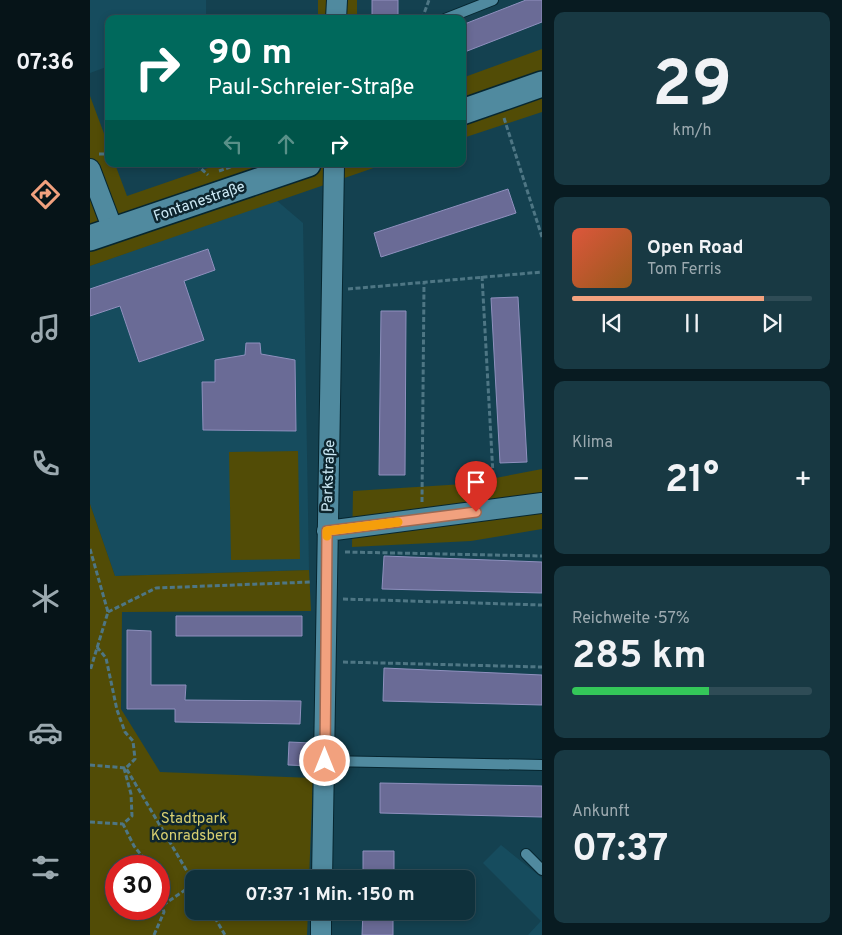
<!DOCTYPE html>
<html lang="de">
<head>
<meta charset="utf-8">
<style>
  :root { --surface:#0f313c; --page:#183943; --text:#f1f3f6; --muted:#9ba9af; --line:#2f4c56; --accent:#f2a17e }
  body { margin:0; font-family:Overpass,sans-serif; background:var(--page); color:var(--text); height:100vh; display:flex; flex-direction:column; font-size:19px; white-space:nowrap }
  * { box-sizing:border-box; margin:0 }
  p { font-size:16px; color:var(--muted) }
  .icon { flex:none; width:28px; height:28px; fill:none; stroke:currentColor; stroke-width:2; stroke-linecap:round; stroke-linejoin:round }
  .map { position:relative; flex:1; overflow:hidden }
  .side { display:flex; flex-direction:column; gap:12px; padding:12px; background:#081b21; width:300px }
  .side>* { flex:none }
  .hud { position:absolute; left:15px; top:15px; width:361px; height:152px; border-radius:10px; box-shadow:0 2px 8px #0003,0 0 0 1px var(--line); background:#00695c; color:#fff; overflow:hidden }
  .speed { position:absolute; left:15px; top:855px; display:flex; gap:10px; font-size:25px; font-weight:700; text-align:center }
  .speed>* { display:grid; place-content:center; width:65px; height:65px; border-radius:50%; background:var(--surface); box-shadow:0 2px 8px #0003,0 0 0 1px var(--line); line-height:1 }
  .speed .limit { border:8px solid #d22; background:#fff; color:#111 }
  .pin { position:absolute; display:grid; place-items:center; width:42px; height:42px; color:#fff; margin:-51px -21px; border-radius:50% 50% 50% 0; rotate:-45deg; box-shadow:0 0 5px #0007 }
  .pin .icon { rotate:45deg }
  .me { position:absolute; width:55px; margin:-28px; rotate:0deg; stroke-linejoin:round; filter:drop-shadow(0 0 4px #0008) }
  .turn { display:flex; align-items:center; gap:18px; height:105px; padding:0 20px; font-size:22px }
  .turn .icon { width:65px; height:65px; stroke-width:2.5 }
  .turn b { display:block; font-size:35px; line-height:42px }
  .lanes { display:flex; align-items:center; height:48px; padding:0 20px; background:#0003; justify-content:center; gap:25px; direction:ltr }
  .lanes .off { opacity:.35 }
  .big { font-size:38px; font-weight:700; line-height:1.1 }
  .side .tile { flex:1; display:flex; flex-direction:column; justify-content:center; gap:8px; min-width:0; padding:0 18px; border-radius:10px; background:var(--page) }
  .side .dial { align-items:center; gap:0 }
  .dial b { font-size:65px; line-height:1 }
  .song { display:flex; align-items:center; gap:15px }
  .cover { width:60px; height:60px; border-radius:8px; background:linear-gradient(135deg,hsl(10 70% 55%),hsl(30 70% 35%)) }
  .played { height:5px; border-radius:2px; background:linear-gradient(90deg,var(--accent) 80%,var(--line) 80%) }
  .keys { display:flex; justify-content:space-around; direction:ltr }
  .heat { display:flex; justify-content:space-between; align-items:center; font-size:28px; direction:ltr }
  .charge { height:8px; border-radius:4px; background:linear-gradient(90deg,#34c759 57%,var(--line) 0) }
  .trip { position:absolute; left:95px; top:870px; width:290px; height:50px; border-radius:10px; background:var(--surface); box-shadow:0 2px 8px #0003,0 0 0 1px var(--line); font-weight:700; line-height:50px; text-align:center }
  main { display:flex; flex:1; min-height:0 }
  .tabs { display:flex; flex-direction:column; width:90px; justify-content:space-around; align-items:center; background:#061418; color:var(--muted) }
  .tabs .icon { width:35px; height:35px }
  .tabs .on { color:var(--accent) }
  .tabs b { font-size:22px; color:var(--text) }
  .map>svg:first-child { display:block }
  .built { fill:#164c5e }
  .green { fill:#524c06; fill-rule:evenodd }
  .building { fill:#6a6b96; stroke:#8f90be }
  .lines { fill:none; stroke-linecap:round; stroke-linejoin:round }
  .service-casing { stroke:#062630; stroke-width:12 }
  .minor-casing { stroke:#062630; stroke-width:22 }
  .tertiary-casing { stroke:#062630; stroke-width:28 }
  .path { stroke:#4e7684; stroke-width:3; stroke-dasharray:5 2.5; stroke-linecap:butt }
  .service { stroke:#508a9f; stroke-width:10 }
  .minor { stroke:#508a9f; stroke-width:20 }
  .tertiary { stroke:#508a9f; stroke-width:25 }
  .route-casing { stroke:#9d6952; stroke-width:12 }
  .route { stroke:#f2a17e; stroke-width:9 }
  .slow { stroke:#f59e0b; stroke-width:9 }
  .labels { text-anchor:middle; stroke-width:5; stroke-linejoin:round; paint-order:stroke }
  .street-label { font-size:15px; fill:#cdeaf6; stroke:#0d252e }
  .park-label { font-size:15px; fill:#d7cf70; stroke:#0d252e }
</style>
</head>
<body>
<main>
<nav class="tabs">
<b>07:36</b>
<svg class="icon on" aria-label="directions" viewBox="0 0 24 24"><path d="M12 3l9 9-9 9-9-9zM9 14v-3h6M13 9l2 2-2 2"/></svg>
<svg class="icon" aria-label="music" viewBox="0 0 24 24"><path d="M9 18V5l10-2v13"/><circle cx="6" cy="18" r="3"/><circle cx="16" cy="16" r="3"/></svg>
<svg class="icon" aria-label="phone" viewBox="0 0 24 24"><path d="M5 4h4l2 5-3 2q2 4 5 5l2-3 5 2v4C11 20 4 13 5 4z"/></svg>
<svg class="icon" aria-label="climate" viewBox="0 0 24 24"><path d="M12 3v18M4 7l16 10M4 17L20 7"/></svg>
<svg class="icon" aria-label="car" viewBox="0 0 24 24"><path d="M5 17H2v-5l4-1 3-4h7l3 4 3 1v5h-3M9 17h6M6 11h13"/><circle cx="7" cy="17" r="2"/><circle cx="17" cy="17" r="2"/></svg>
<svg class="icon" aria-label="filters" viewBox="0 0 24 24"><path d="M4 7h16M4 17h16"/><circle cx="9" cy="7" r="2"/><circle cx="15" cy="17" r="2"/></svg>
</nav>
<div class="map">
<svg width="452" height="935" viewBox="0 0 452 935">
  <rect width="100%" height="100%" fill="#144150"/>
  <path class="built" d="M0,0H116V19H19V66L0,73Z
    M186,200L213,223L219,570L25,576L0,504V266Z
    M411,845L452,878V935H438L451,921L393,863Z"/>
  <path class="green" d="M228,0H267V19H228Z
    M452,49V112L373,138L372,78Z
    M0,96L19,147V164H25L37,196L130,164H295L0,266Z
    M208,451L210,559L141,560L139,452Z
    M452,469V529L381,541L262,547L263,491L374,484Z
    M0,504L25,576L219,570L221,611L32,612L31,709L70,772L223,778L219,879H104V911H218L217,935H0ZM26,866H69V909H26Z"/>
  <path class="building" d="M282,0H308V19H282Z
    M436,0H452V22L372,53V25Z
    M418,189L426,213L291,257L284,233Z
    M118,249L125,270L94,281L114,340L49,362L30,306L0,316V289Z
    M428,297L437,462L410,463L401,298Z
    M291,311H316L315,475H289Z
    M156,343H170L171,354L205,360L206,431L113,430L112,382H125V360L155,355Z
    M294,556L452,562V593L292,589Z
    M86,616H212V636H86Z
    M37,630L61,631V685H96L95,700L211,701L210,724L85,722V709H37Z
    M294,668L452,675V705L293,701Z
    M199,742L222,743V766L198,765Z
    M290,783L452,786V817L290,813Z
    M273,851H304V879H273Z
    M273,911H303V935H272Z"/>
  <g class="lines">
    <g class="service-casing">
      <path id="service" d="M355,19L403,0
        M235,761L452,765
        M436,854L452,870"/>
    </g>
    <g class="minor-casing">
      <path id="minor" d="M246,19L247,0
        M0,169L23,230
        M237,531L452,503
        M232,879L244,164
        M231,935V911"/>
    </g>
    <g class="tertiary-casing">
      <path id="tertiary" d="M372,112L452,84
        M0,238L218,164"/>
    </g>
    <path class="path" d="M332,19L339,0
      M414,118L452,237
      M9,154H19
      M106,164L118,175
      M129,171L149,164
      M392,276L404,493
      M258,289L452,272
      M332,502L334,283
      M0,549L18,612L0,671
      M255,552L452,556
      M253,599L452,605
      M18,612L66,588L221,582
      M7,647L16,658L27,710L35,732L43,741L45,759L36,768
      M253,662L452,667
      M0,765L36,768L104,883
      M34,768L41,794L42,816L33,824L44,846L60,866
      M0,822L33,824
      M73,905L104,884
      M121,911L135,935
      M64,935L74,912L69,891"/>
    <use href="#service" class="service"/>
    <use href="#minor" class="minor"/>
    <use href="#tertiary" class="tertiary"/>
  </g>
  <g class="lines">
    <g class="route-casing">
      <path id="route" d="M235,761L237,531L386,512"/>
    </g>
    <use href="#route" class="route"/>
    <path class="slow" d="M237,536V531L308,522"/>
  </g>
  <g class="labels">
    <g class="street-label">
      <text transform="translate(109 201) rotate(-19)" y="5">Fontanestraße</text>
      <text transform="translate(238 476) rotate(-88)" y="5">Parkstraße</text>
    </g>
    <g class="park-label">
      <text x="104" y="823">Stadtpark<tspan x="104" dy="17">Konradsberg</tspan></text>
    </g>
  </g>
</svg>
<div class="speed"><div class="limit">30</div></div>
<div class="pin" style="left:386px;top:512px;background:#d93025"><svg class="icon" aria-label="arrive" viewBox="0 0 24 24"><path d="M6 21V4h12l-3 4 3 4H6"/></svg></div>
<svg class="me" style="left:235px;top:761px" viewBox="-20 -20 40 40"><circle r="17" fill="#f2a17e" stroke="#fff" stroke-width="3"/><path d="M0-11L8 9 0 5-8 9z" fill="#fff"/></svg>
<div class="trip">07:37 · 1 Min. · 150 m</div>
<div class="hud">
<div class="turn"><svg class="icon" aria-label="right" viewBox="0 0 24 24"><path d="M7 20v-9h11M14 6l5 5-5 5"/></svg><div><b>90 m</b>Paul-Schreier-Straße</div></div>
<div class="lanes"><svg class="icon off" aria-label="left" viewBox="0 0 24 24"><path d="M17 20v-9H6M10 6l-5 5 5 5"/></svg><svg class="icon off" aria-label="ahead" viewBox="0 0 24 24"><path d="M12 20V5M6 11l6-6 6 6"/></svg><svg class="icon" aria-label="right" viewBox="0 0 24 24"><path d="M7 20v-9h11M14 6l5 5-5 5"/></svg></div>
</div>
</div>
<section class="side">
<div class="tile dial"><b>29</b><p>km/h</p></div>
<div class="tile">
<div class="song"><i class="cover"></i><div><b>Open Road</b><p>Tom Ferris</p></div></div>
<div class="played"></div>
<div class="keys"><svg class="icon" aria-label="previous" viewBox="0 0 24 24"><path d="M18 5L8 12l10 7zM5 5v14"/></svg><svg class="icon" aria-label="pause" viewBox="0 0 24 24"><path d="M8 5v14M16 5v14"/></svg><svg class="icon" aria-label="next" viewBox="0 0 24 24"><path d="M6 5l10 7-10 7zM19 5v14"/></svg></div>
</div>
<div class="tile"><p>Klima</p>
<div class="heat"><a>−</a><b class="big">21°</b><a>+</a></div>
</div>
<div class="tile"><p>Reichweite · 57%</p><b class="big">285 km</b><div class="charge"></div></div>
<div class="tile"><p>Ankunft</p><b class="big">07:37</b></div>
</section>
</main>
</body>
</html>
